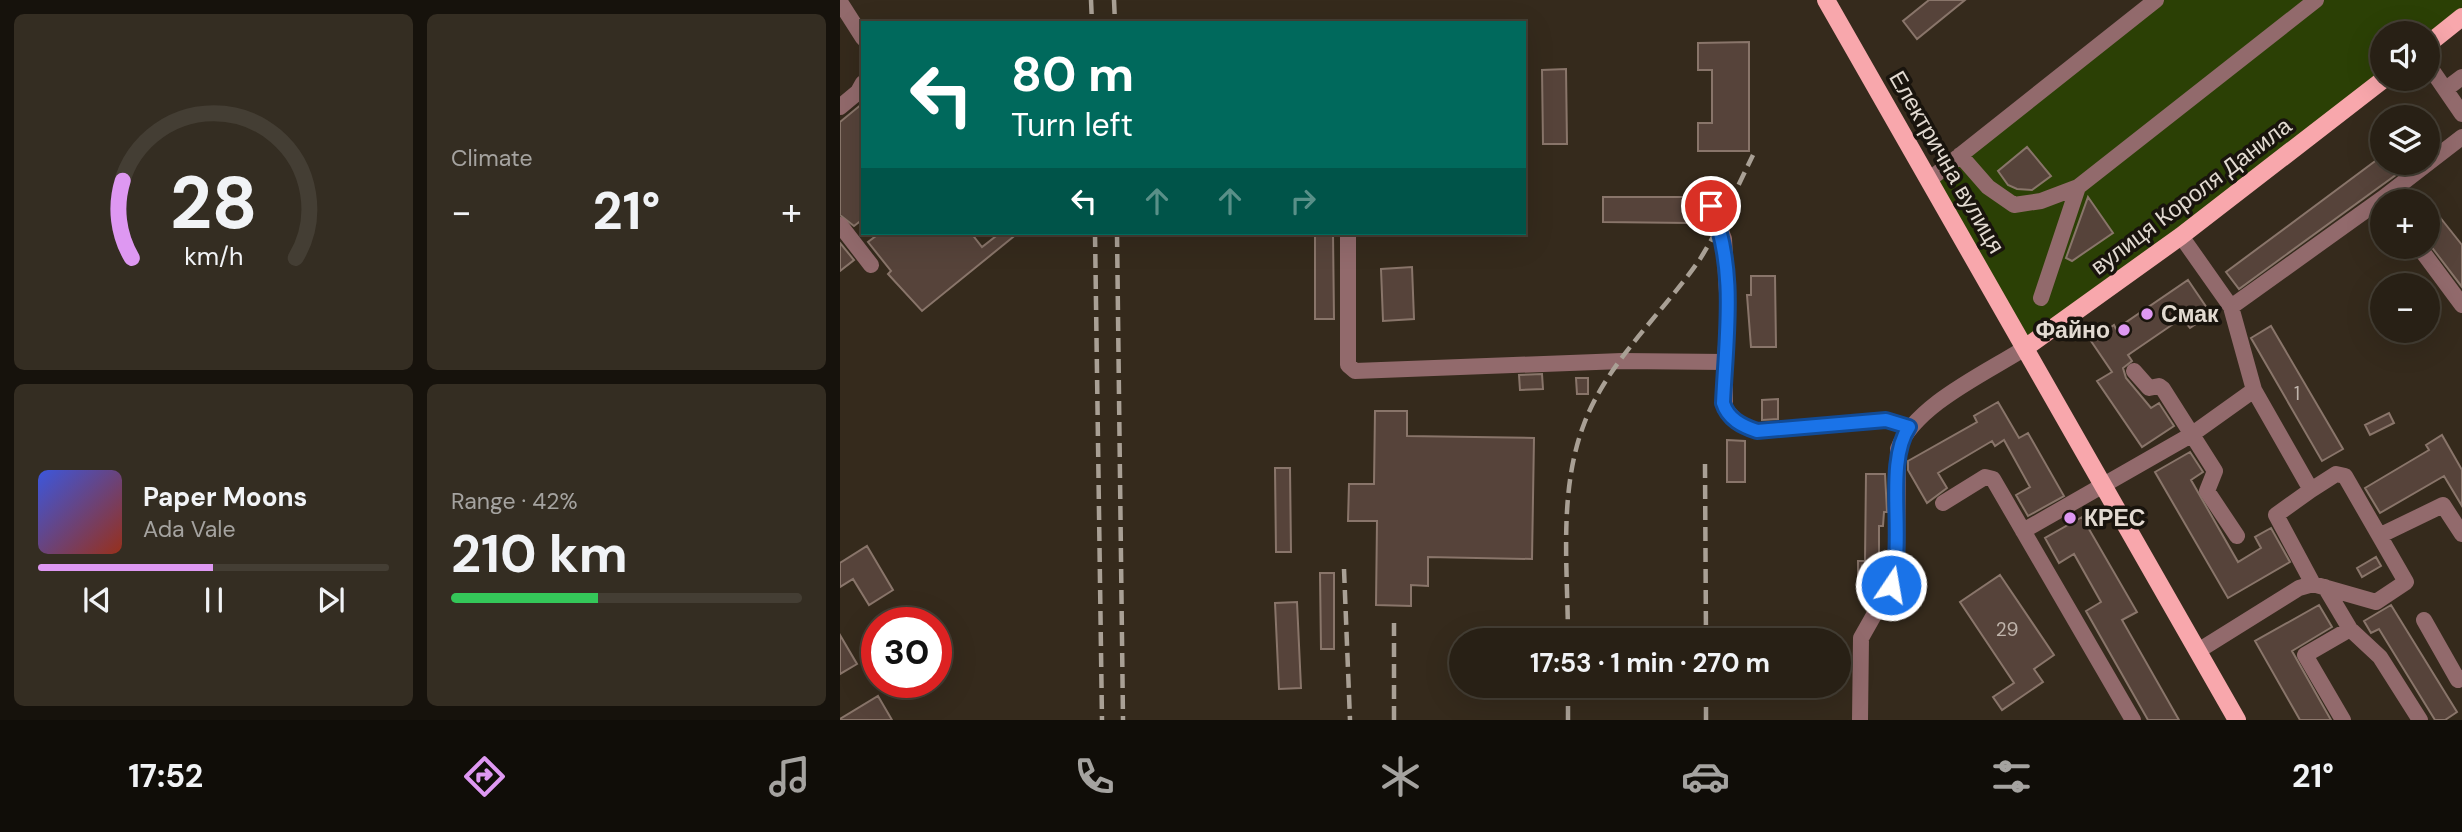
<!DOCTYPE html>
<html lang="en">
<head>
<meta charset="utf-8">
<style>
  :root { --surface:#282015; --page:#342d22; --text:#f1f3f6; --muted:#a5a3a0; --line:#443e34; --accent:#de98f2 }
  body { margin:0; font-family:"DM Sans",sans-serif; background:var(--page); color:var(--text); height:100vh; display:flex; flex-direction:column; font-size:26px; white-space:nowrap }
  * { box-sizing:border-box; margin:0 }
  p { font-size:23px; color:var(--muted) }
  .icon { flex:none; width:38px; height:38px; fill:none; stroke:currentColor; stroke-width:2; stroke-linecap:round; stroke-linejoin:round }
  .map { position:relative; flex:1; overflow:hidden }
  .panel { display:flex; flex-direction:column; gap:14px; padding:14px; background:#16120c; width:840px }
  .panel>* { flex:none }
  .hud { position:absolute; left:21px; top:21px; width:665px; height:214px; border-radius:0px; box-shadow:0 7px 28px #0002,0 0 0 2px var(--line); background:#00695c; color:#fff; overflow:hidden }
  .fabs { position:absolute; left:1530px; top:21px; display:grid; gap:14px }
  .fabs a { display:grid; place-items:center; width:70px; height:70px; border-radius:50%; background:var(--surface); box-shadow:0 7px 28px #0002,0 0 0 2px var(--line); font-size:35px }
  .speed { position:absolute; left:21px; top:607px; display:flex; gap:14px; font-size:35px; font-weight:700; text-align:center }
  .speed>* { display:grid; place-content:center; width:91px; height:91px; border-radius:50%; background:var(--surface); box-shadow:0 7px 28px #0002,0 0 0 2px var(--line); line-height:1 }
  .speed .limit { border:10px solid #d22; background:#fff; color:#111 }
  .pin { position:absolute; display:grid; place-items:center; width:60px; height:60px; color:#fff; margin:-30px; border:4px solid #fff; border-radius:50%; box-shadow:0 2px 7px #0007 }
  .me { position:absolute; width:77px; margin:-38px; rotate:12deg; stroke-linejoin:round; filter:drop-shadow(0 0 5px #0008) }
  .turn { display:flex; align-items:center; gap:24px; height:147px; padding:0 35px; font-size:32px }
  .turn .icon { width:91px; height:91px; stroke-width:2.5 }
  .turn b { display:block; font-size:49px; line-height:60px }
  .lanes { display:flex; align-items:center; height:66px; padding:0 35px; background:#0003; justify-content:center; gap:35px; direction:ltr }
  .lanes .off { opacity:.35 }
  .big { font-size:52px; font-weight:700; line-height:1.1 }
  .panel .widget { flex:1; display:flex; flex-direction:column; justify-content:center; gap:10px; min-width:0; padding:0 24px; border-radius:10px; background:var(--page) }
  .panel .dial { align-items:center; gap:0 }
  .dial svg { height:182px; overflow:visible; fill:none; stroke:var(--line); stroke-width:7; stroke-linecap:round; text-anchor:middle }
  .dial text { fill:var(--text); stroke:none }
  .song { display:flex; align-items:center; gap:21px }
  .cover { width:84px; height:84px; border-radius:10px; background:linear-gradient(135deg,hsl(230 70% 55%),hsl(10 70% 35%)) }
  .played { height:7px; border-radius:4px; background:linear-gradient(90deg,var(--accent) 50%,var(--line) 50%) }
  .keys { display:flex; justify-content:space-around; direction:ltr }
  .heat { display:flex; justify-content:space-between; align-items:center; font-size:38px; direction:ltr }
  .charge { height:10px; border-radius:5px; background:linear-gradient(90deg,#34c759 42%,var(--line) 0) }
  .panel .tiles { flex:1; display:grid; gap:14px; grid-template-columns:repeat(2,1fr) }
  .trip { position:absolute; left:609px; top:628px; width:402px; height:70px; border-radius:35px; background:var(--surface); box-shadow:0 7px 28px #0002,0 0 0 2px var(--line); font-weight:700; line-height:70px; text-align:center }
  .tab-bar { display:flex; height:112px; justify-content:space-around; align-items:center; background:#100d08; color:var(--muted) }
  .tab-bar .icon { width:49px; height:49px }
  .tab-bar .current { color:var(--accent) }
  .tab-bar b { font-size:32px; color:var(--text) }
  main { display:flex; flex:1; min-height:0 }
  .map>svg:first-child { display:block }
  .green { fill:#2b4005 }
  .building { fill:#56433a; stroke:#89756a; stroke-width:2 }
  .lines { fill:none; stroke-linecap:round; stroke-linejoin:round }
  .minor { stroke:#926a6c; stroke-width:16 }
  .major { stroke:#f8a7ac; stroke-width:18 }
  .rail { stroke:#a9a095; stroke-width:4.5; stroke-dasharray:14 7; stroke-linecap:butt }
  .route-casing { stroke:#114b97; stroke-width:18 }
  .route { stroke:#1a73e8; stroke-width:12 }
  .poi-dot { fill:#de98f2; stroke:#19140d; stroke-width:2.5 }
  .labels { text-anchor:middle; stroke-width:7; stroke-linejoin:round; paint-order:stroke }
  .number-label { font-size:19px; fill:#bfb4ab }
  .street-label { font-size:23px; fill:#e2dad1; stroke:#19140d }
  .poi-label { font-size:23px; font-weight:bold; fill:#e2dad1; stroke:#19140d; text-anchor:start }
</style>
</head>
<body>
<main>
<section class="panel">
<div class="tiles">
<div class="widget dial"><svg viewBox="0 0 100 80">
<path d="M14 69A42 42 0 1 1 86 69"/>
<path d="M14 69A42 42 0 0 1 10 35" stroke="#de98f2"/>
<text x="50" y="56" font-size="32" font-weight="700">28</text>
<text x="50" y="72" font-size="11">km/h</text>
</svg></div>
<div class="widget"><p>Climate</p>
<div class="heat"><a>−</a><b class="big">21°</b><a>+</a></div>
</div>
<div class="widget">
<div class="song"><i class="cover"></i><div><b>Paper Moons</b><p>Ada Vale</p></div></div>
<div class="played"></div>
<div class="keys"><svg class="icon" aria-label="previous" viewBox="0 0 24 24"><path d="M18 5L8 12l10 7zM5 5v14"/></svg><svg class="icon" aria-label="pause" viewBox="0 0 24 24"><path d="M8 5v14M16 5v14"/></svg><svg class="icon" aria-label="next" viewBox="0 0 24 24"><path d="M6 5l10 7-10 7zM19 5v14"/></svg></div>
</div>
<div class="widget"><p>Range · 42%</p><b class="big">210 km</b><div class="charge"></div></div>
</div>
</section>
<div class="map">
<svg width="1622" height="720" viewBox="0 0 1622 720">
  <rect width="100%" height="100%" fill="#352a1c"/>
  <path class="green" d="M1320,0H1622V17L1587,45V33H1542V79L1185,348L1089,180Z"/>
  <path class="building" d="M1089,0H1125L1077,39L1063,21Z
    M909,42V151H858V123H872V70H858V43Z
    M726,69L727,144H703L702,70Z
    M23,103V219L14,226L0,215V122Z
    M1187,147L1211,176L1192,190L1177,189L1168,185L1158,171Z
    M1542,156V163H1559L1564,169L1399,289L1386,272Z
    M763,197H849V223L763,222Z
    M1248,197L1273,233L1232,261L1226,258Z
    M1587,201L1622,245V287L1587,241Z
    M40,233H131L142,247L160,233H178L82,311L48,274L51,271L28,242Z
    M475,233H493L494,319H475Z
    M0,243L14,260L0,271Z
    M572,267L574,319L543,321L541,269Z
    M911,276H935L936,347H911L907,295H911Z
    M1348,280L1371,314L1350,328L1342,318L1288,355L1292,361L1283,368L1286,378L1311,408L1319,403L1334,426L1302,447L1257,381L1272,372L1251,341L1274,325L1276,329Z
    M1431,326L1503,449L1482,461L1411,338Z
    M702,374L703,389L680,390L679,375Z
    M736,378H748V394H737Z
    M938,399V419L922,420V400Z
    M1158,402L1179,438L1188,433L1224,496L1188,516L1176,495L1190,487L1164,440L1155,446L1152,441L1098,473L1107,488L1087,503L1068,470V461L1137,422L1134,416Z
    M535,411H567V436L694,438L692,559L588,557V586L571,585V606L536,605L537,521H508L509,484H534Z
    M1549,413L1554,423L1530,435L1525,425Z
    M1602,435L1622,470V506L1604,476L1540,513L1525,488L1589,450L1586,445Z
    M887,440L905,441V482H887Z
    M1350,452L1363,472L1351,480L1398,562L1421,548L1415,537L1431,528L1450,562L1388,598L1315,472Z
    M435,468H450L451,552H436Z
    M1026,474H1045L1047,512H1044L1043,526H1039V583L1018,582V561H1025Z
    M1242,517L1297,612L1282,620L1339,720H1308L1246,611L1261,602L1234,554L1219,563L1205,538Z
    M27,546L53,590L29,605L13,579L0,587V563Z
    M1536,557L1541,566L1522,577L1517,568Z
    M480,573H494V649H481Z
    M1160,575L1214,655L1194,669L1203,682L1162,710L1153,697L1174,683L1120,602Z
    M457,602L461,688L439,689L435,603Z
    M1479,605L1492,627L1452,651L1491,720H1460L1415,641Z
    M1551,605L1617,712L1605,720H1595L1539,629L1531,633L1524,621Z
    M0,635L17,664L0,674Z
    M38,696L52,720H0V719Z"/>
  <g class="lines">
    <path class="minor" d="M0,2L23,38
      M1587,63L1622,114
      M1606,89L1622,77
      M0,107L18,92L23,83
      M1120,155L1148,187L1174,205L1201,201L1238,187
      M1089,180L1316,0
      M863,185L884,239L888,311L885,362
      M1543,198L1622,137
      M0,225L31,265
      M508,233V365L515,371L782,361L885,362V409L898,423L917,431L1046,420L1069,427
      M1341,236L1391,307L1543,198L1545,201
      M1579,247L1622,305
      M1201,298L1238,187L1476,0
      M1391,307L1414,390
      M1294,371L1309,388L1319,386L1323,389L1375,471L1367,491L1397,536
      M1471,490L1436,515L1473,584
      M1103,503L1145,477L1153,479L1293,720
      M1183,531L1351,435L1414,390L1471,490L1496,474L1505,476L1566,582L1536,602L1473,584L1459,588L1358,651
      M1541,535L1603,505L1622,534
      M1485,587L1510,629L1465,655L1503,720
      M1584,620L1618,680L1622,678
      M1510,629L1540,657L1580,720
      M1020,720L1021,638L1051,585L1057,567L1058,449C1075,405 1146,373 1185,348"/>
    <path class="major" d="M986,0L1397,720
      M1587,45L1622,17
      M1185,348L1341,236L1544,79"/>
    <path class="rail" d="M251,0L252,23
      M274,0L275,23
      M255,233L262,720
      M277,233L283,720
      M865,464L866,640
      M504,569L510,720
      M728,640C728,569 718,492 744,424C767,362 823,313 860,259C881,226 896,189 913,155
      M866,686V720
      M554,720V623
      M728,720V686"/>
  </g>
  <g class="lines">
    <g class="route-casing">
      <path id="route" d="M871,206C897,268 886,337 883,403C888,419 902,426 917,431L1046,420L1069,427C1044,464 1066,538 1051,585"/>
    </g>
    <use href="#route" class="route"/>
  </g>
  <g class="poi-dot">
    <circle cx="1307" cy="314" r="7"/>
    <circle cx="1284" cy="330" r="7"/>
    <circle cx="1230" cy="518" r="7"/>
  </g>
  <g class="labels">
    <g class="number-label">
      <text x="1457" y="400">1</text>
      <text x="1167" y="636">29</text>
    </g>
    <g class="street-label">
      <text transform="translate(1107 162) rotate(60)" y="8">Електрична вулиця</text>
      <text transform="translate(1351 196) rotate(-37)" y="8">вулиця Короля Данила</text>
    </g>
    <g class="poi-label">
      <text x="1321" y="322">Смак</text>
      <text x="1270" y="338" text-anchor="end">Файно</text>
      <text x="1244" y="526">КРЕС</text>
    </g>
  </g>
</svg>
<div class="fabs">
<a><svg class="icon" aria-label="sound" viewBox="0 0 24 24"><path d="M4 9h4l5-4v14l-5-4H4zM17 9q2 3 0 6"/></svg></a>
<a><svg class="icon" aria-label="layers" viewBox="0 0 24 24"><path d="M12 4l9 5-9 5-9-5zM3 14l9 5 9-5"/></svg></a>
<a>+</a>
<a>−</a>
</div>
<div class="speed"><div class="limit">30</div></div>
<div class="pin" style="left:871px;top:206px;background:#d93025"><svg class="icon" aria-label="arrive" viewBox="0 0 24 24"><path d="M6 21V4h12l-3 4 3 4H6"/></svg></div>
<svg class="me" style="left:1051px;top:585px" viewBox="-20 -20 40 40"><circle r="17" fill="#1a73e8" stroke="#fff" stroke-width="3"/><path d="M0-11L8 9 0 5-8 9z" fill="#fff"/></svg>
<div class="trip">17:53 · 1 min · 270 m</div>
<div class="hud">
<div class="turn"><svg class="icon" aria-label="left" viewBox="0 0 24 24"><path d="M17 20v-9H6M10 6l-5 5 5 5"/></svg><div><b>80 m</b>Turn left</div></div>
<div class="lanes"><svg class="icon" aria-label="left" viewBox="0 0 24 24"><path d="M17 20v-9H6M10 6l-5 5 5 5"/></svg><svg class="icon off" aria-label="ahead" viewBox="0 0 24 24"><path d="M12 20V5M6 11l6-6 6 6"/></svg><svg class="icon off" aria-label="ahead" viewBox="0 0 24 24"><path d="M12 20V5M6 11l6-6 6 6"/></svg><svg class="icon off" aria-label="right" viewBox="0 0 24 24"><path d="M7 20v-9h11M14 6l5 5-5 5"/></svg></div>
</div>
</div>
</main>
<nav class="tab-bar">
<b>17:52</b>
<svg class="icon current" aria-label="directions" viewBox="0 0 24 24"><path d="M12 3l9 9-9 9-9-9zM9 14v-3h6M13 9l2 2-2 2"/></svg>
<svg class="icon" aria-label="music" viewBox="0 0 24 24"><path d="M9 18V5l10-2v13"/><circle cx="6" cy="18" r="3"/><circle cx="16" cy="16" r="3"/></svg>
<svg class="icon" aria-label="phone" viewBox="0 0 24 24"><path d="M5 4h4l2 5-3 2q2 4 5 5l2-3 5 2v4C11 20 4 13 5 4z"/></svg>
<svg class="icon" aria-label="climate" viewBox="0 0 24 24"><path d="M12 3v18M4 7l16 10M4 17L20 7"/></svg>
<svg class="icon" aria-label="car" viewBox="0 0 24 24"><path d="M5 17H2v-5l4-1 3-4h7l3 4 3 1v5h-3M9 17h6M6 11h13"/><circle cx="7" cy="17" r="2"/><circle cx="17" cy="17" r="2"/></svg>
<svg class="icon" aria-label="filters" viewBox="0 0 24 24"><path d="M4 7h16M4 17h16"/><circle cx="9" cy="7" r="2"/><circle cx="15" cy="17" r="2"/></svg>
<b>21°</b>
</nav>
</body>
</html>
